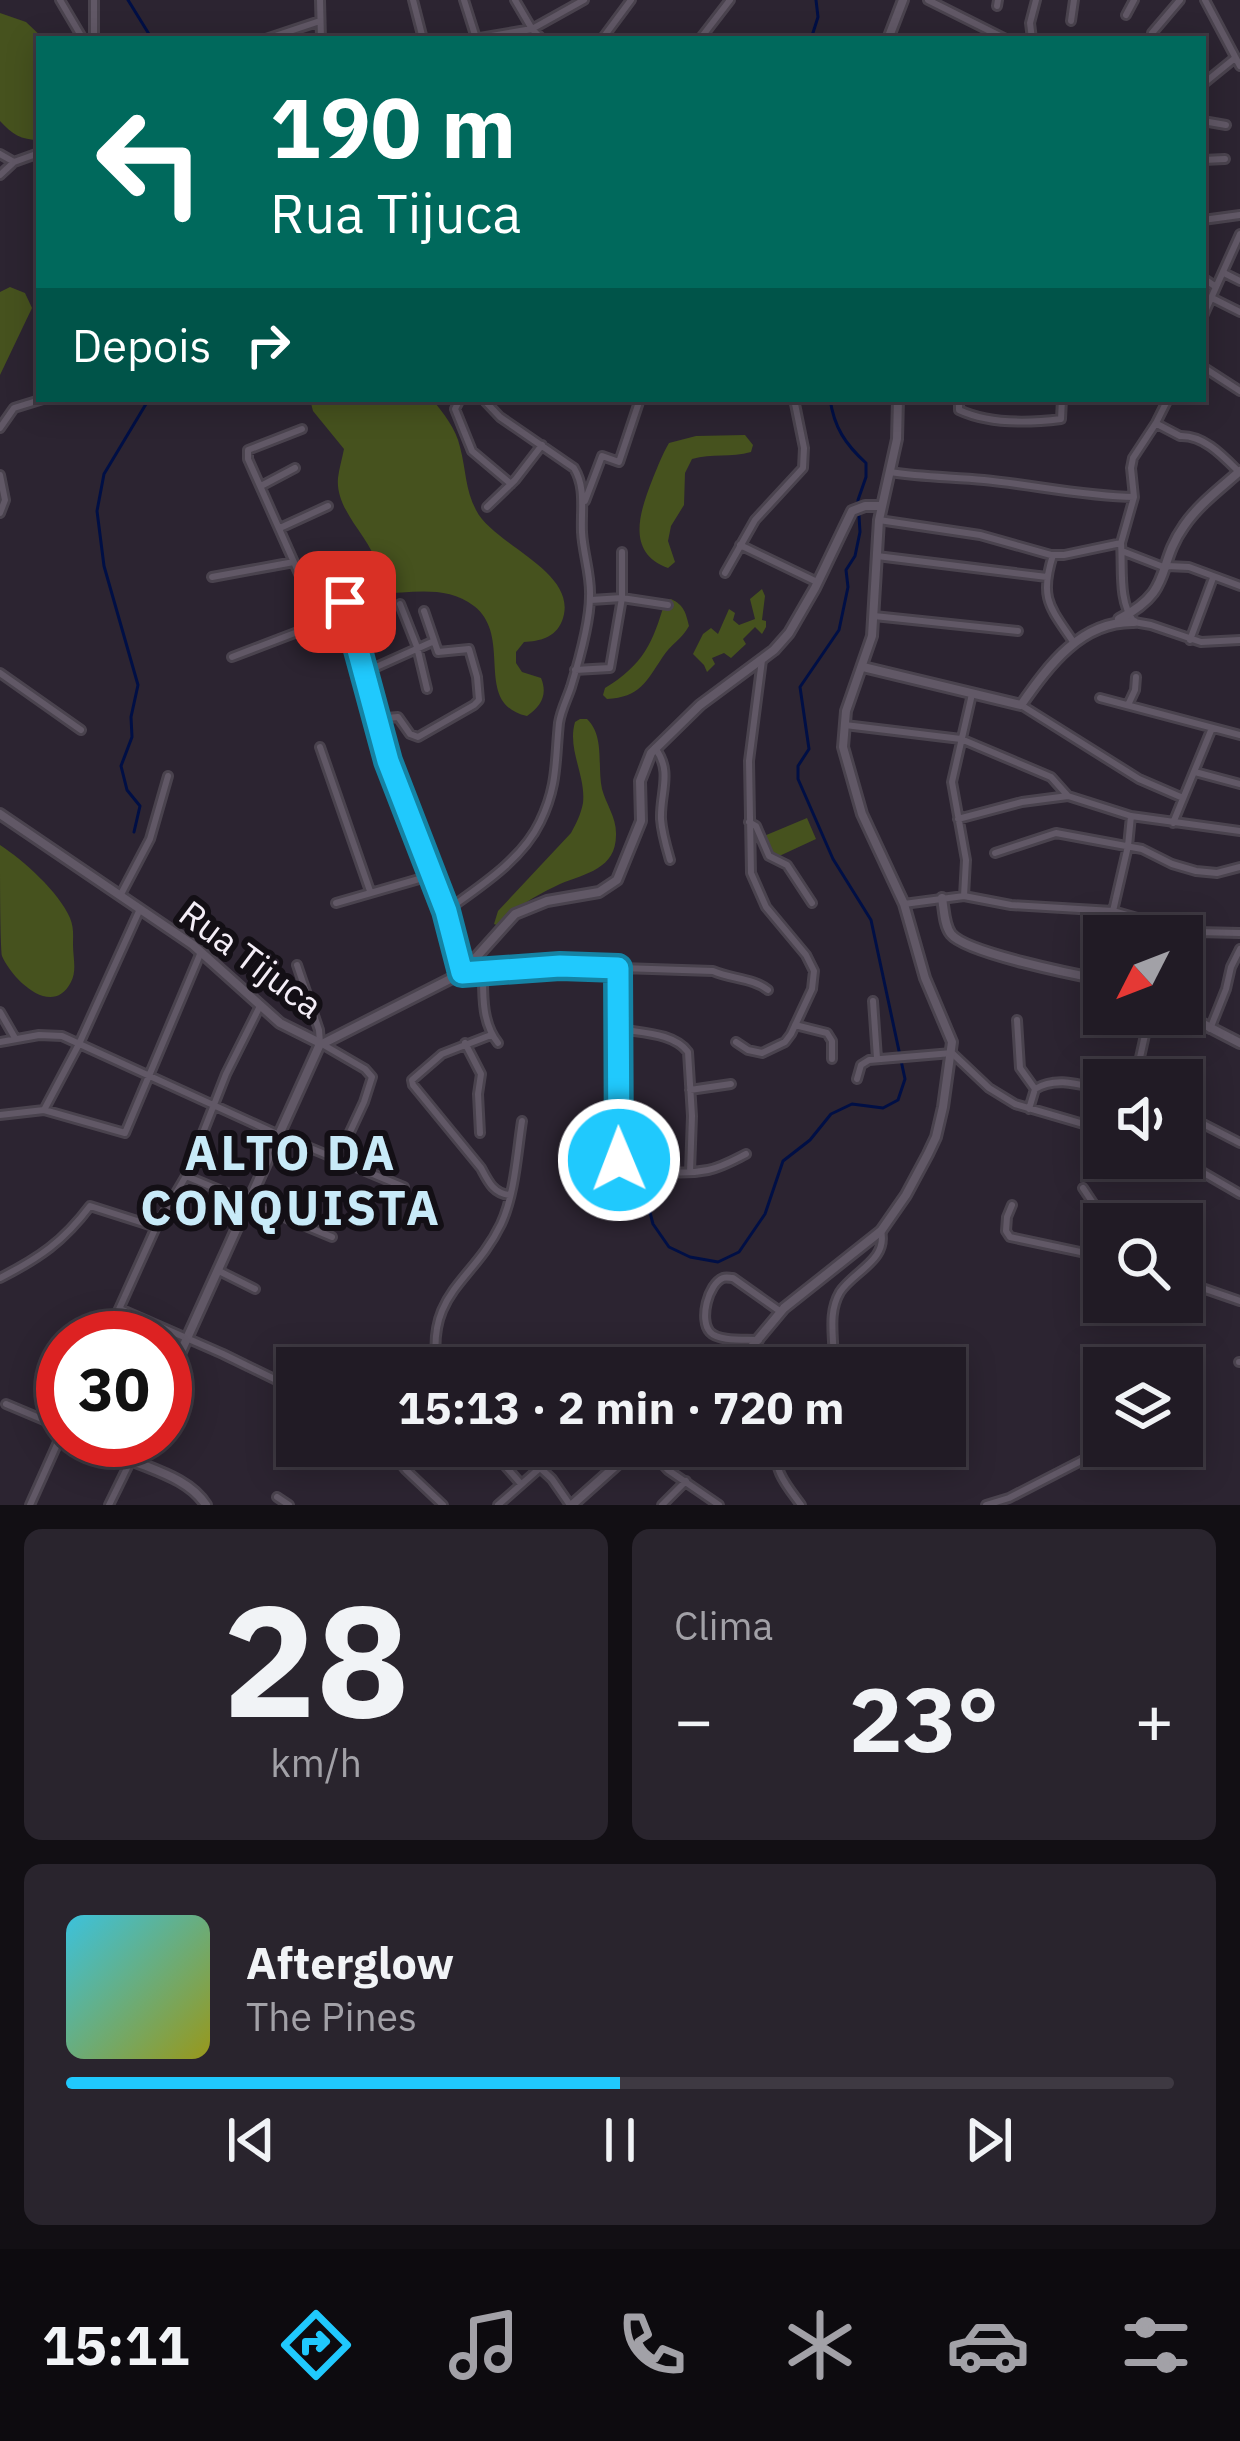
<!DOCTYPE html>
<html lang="pt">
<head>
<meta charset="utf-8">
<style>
  :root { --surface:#211b25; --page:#29242d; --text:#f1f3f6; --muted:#a2a1a7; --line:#3e3942; --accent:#20c9fd }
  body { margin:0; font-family:"IBM Plex Sans",sans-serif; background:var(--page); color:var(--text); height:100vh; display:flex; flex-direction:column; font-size:45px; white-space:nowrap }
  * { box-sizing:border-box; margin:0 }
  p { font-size:39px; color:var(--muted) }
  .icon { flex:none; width:66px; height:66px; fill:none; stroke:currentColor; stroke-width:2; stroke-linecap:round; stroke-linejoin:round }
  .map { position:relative; height:1505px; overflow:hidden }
  .side { display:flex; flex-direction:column; gap:24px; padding:24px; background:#120f14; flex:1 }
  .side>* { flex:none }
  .hud { position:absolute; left:36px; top:36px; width:1170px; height:366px; border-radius:0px; box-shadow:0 6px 30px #0003,0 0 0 3px var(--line); background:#00695c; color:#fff; overflow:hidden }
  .needle { width:78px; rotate:228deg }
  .tools { position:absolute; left:1083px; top:915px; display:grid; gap:24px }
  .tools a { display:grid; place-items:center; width:120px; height:120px; border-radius:0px; background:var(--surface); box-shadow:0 6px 30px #0003,0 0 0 3px var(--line); font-size:60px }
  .speed { position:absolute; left:36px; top:1311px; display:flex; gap:24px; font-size:60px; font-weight:700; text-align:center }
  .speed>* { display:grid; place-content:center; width:156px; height:156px; border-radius:50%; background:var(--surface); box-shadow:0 6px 30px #0003,0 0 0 3px var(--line); line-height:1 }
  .speed .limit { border:18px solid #d22; background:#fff; color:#111 }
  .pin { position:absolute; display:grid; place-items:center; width:102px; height:102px; color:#fff; margin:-51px; border-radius:24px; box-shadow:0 6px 18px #0006 }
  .me { position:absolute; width:132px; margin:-66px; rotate:359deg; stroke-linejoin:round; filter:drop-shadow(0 0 9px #0008) }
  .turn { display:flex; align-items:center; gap:42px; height:252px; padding:0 36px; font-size:54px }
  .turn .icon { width:156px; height:156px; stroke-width:2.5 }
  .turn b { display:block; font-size:84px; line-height:102px }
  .then { display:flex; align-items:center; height:114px; padding:0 36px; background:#0003; gap:24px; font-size:45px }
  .big { font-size:90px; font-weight:700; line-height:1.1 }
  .side .tile { flex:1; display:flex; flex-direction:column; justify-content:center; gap:18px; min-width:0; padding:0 42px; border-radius:18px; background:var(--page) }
  .side .dial { align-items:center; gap:0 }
  .dial b { font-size:156px; line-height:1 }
  .song { display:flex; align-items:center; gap:36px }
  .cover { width:144px; height:144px; border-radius:18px; background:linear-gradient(135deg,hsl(190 70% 55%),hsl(60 70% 35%)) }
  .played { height:12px; border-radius:6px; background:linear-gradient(90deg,var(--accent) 50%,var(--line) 50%) }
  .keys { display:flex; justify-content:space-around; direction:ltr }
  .heat { display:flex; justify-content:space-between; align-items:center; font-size:66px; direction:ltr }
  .side .tiles { flex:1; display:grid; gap:24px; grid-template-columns:1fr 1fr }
  .tile:last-child { grid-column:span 2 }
  .trip { position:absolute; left:276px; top:1347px; width:690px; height:120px; border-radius:0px; background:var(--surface); box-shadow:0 6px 30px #0003,0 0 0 3px var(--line); font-weight:700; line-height:120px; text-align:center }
  .menu { display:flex; height:192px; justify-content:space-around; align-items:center; background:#0d0b0f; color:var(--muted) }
  .menu .icon { width:84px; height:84px }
  .menu .current { color:var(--accent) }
  .menu b { font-size:54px; color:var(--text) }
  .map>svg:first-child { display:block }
  .green { fill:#46521e }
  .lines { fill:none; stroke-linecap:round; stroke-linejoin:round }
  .stream { stroke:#000f45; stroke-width:3 }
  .street-casing { stroke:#4a434e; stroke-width:12 }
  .secondary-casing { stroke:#4a434e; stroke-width:14 }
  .street { stroke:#615866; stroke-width:6 }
  .secondary { stroke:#615866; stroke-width:8 }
  .route-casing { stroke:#1583a4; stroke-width:30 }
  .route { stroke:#20c9fd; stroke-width:21 }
  .labels { text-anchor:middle; stroke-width:12; stroke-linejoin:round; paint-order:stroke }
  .street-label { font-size:36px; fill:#f4eef7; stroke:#130f15 }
  .district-label { font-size:48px; font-weight:bold; letter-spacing:3px; fill:#c8eaf8; stroke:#130f15 }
</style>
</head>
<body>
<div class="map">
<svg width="1240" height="1505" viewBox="0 0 1240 1505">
  <rect width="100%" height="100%" fill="#2c2431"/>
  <path class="green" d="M0,13L26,22L44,39H39V140C21,140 12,134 0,121Z
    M10,287L25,293L32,308L0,375V292Z
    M310,399H432C443,413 456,428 460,447C466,469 465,489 476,510C494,546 581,572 562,621C555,638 540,641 524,642L516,652V663L522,672L541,678C548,695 541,706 527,716C472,704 514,637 474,606C438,578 391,601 353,590L354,576L375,572L378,567C370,536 335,511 338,478C339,469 342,459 344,449L313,411Z
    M745,435L753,445L751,452C731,458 712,453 692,459L685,473L684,505L671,526L668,541L675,562L668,568C625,552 640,511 653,478C658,466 662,455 669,443L696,436Z
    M762,589L765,596L762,620L766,621V627L762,634L755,627L743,639L746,644L731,658L724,653L712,658L715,664L707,672L704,665L693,654L703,634L711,628L718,634L729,609L735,613L733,620L739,625L755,619L750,599Z
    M671,599C684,605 686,613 689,626C682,639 670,645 662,658C646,682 640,697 607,699L603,695L605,688C643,665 653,643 665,601Z
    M580,719H587C605,736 597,766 602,789C606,804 616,817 616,833C617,869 586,873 560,884C539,894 514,907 499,926L494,924L498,911L571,833C576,824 581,814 583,803C586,775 567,750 575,722Z
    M807,818L816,839L775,858L764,836Z
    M0,845C23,860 59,892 70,918C74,928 73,935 73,945C73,957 77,971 71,982C52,1019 12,979 2,956C0,941 0,866 0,845Z"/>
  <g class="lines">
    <path class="stream" d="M128,0L152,39
      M811,39L818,17L816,0
      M134,832L140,806L127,790L121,766L132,737L131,717L138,685L104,566L97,511L104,474L149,399
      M627,1202L638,1198L647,1201L653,1224L669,1247L690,1257L718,1262L739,1252L765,1214L783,1161L810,1140L831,1114L852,1104L883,1108L898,1100L905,1079L871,920L833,859L798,779V766L809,749L800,687L839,630L848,587L846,570L855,556L860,532L858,500L866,477V463C845,444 834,427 830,399"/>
    <g class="street-casing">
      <path id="street" d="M60,0L83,39
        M94,0V39
        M320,0L321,39
        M413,0L423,39
        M464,0L476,38
        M515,0L532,29L542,39
        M928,0L1006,39
        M1205,0L1240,66
        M997,6L998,0
        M1126,15L1134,0
        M1071,21L1074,0
        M1152,33L1180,0
        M266,39L320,21
        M474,39L532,29L584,0
        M602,39L631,0
        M700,39L730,0
        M1032,39L1030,23L1036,0
        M1203,84L1235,58
        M1203,121L1226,125
        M0,154L14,162
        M1203,160L1225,159
        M0,175L14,162L39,153
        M1203,220L1240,215
        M1224,273L1240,281
        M1203,278L1216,287
        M1212,298L1240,312
        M1203,316L1240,234
        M1203,367L1240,391
        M460,399L455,409L472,451L511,484
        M959,399V410C989,424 1029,423 1061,419L1062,399
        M1157,424L1180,436C1204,435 1223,456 1239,472
        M0,428L14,408L43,399
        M302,429L248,450V459L321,623L359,660
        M890,472C922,477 953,477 984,480C1035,485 1083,496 1134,497
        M0,475L5,500L0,513
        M261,486L295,468
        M585,501L602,456L619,462L640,399
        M487,507L515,480L542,445
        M879,520L980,535L1051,555H1064L1121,543L1134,497L1131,468L1133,458L1156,423L1168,399
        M280,528L328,506
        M1121,543C1123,569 1118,601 1134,622L1151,625L1201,642L1240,640
        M740,545L817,582
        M1122,551L1166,568
        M1053,555C1039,599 1050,607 1074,643
        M877,556L1047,577
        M1167,566L1189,567L1240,586
        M725,573L755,520L803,468L804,448L794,399
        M212,577L294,562
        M591,600L622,598L668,605
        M345,601L388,761L446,911L462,973L560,966L713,971C731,979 753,978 768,990
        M400,604L417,647L427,689
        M874,616L1018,631
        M1190,640L1213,578
        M232,657L321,623
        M575,670L610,668L622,598V552
        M365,672L432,642
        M0,673L81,730
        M1100,698L1240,735
        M1021,705L1139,779L1183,798
        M1128,705L1135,690L1136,677
        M375,719L398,717L410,734L418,737L474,705L479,700L477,677L469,649L438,652L424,611
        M845,725L961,739L1051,777L1068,796L1131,816L1240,831
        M320,747L370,891
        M655,748C673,772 660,792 661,819C662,833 666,846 670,860
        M1195,772L1240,784
        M958,819L1022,802L1068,796
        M749,822L756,826L769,856L787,865L812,903
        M1173,823L1212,728
        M995,853L1056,833L1142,849L1172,864L1196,871L1217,873L1240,867
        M120,896L150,839L168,776
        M964,896L966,860L952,782L972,694
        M336,903L433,875
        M904,904L964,896L1011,905L1113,911L1172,928L1197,932L1240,933
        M446,911C479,887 522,860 540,822C558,785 555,761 559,723C561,710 567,699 571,687C578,664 590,620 590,596C591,575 583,553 582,532C581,509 586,488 574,468L500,417L483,399
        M1113,911L1128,846L1131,816
        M1147,936L1152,920
        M297,965L319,1030L320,1043
        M618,968L619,1160C642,1173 683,1175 708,1170C722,1167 734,1160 746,1154
        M483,972C483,996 482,1023 498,1043
        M873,1001L877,1058
        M0,1012L15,1038
        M1017,1020L1020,1068L1035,1089
        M1194,1021C1199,989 1196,964 1197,932
        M795,1025L827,1033L832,1041V1059
        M620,1029C642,1033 674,1033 688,1052L692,1116L690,1172
        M1210,1029L1226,989L1231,967L1240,949
        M491,1035L442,1054L412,1080L413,1085L481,1168C488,1181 493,1193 509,1195
        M0,1042L39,1035L62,1036L279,1135L404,1187
        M736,1042L748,1050L762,1053L785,1042L791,1034L812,989L814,971L806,955L766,907L751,873L749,761L762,660
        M465,1043L481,1074L478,1094L480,1133
        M322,1044L365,1069L372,1077L364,1102L337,1160
        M857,1079L861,1065L869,1060L952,1053L989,1088L1015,1104L1104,1130
        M1135,1080L1147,1026
        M690,1090L731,1084
        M1029,1109L1035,1089C1057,1076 1080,1085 1104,1090
        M44,1110L79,1044L140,909
        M1182,1113L1240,1143
        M0,1115L44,1110L125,1133L201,952
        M1178,1158L1240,1194
        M186,1176L332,1237
        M1083,1188L1097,1209L1096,1254
        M1012,1205L1007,1217L1006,1231L1010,1237L1104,1257
        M219,1271L255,1289
        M0,1278C39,1258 63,1242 90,1206L156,1227
        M1182,1281L1240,1301
        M120,1309L223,1354L297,1390
        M106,1338L156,1227L186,1176L226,1074L260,1006
        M759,1340C746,1339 719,1342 710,1332C699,1320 708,1284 723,1278C726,1277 730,1278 733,1278L781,1312
        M1239,1362H1240
        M437,1368C426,1292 473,1282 501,1224C515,1194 517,1153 522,1121
        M833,1368C836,1342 826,1316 840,1292C854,1271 888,1260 881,1231
        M6,1404L63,1428
        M88,1440L131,1460L109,1505
        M387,1446L406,1470L443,1505
        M488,1446L521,1484
        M646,1446L668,1470L719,1505
        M778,1446C771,1469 788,1487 801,1505
        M1129,1446L1144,1450
        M521,1450L552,1479L570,1505
        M277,1497L289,1505
        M30,1505L63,1431
        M498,1505L541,1467L558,1446
        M662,1505L686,1481
        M986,1505L1009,1498L1110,1446"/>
    </g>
    <g class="secondary-casing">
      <path id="secondary" d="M888,39L903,0
        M1119,619C1175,590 1155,567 1184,526C1198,505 1221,488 1240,471
        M863,667L1021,705C1049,665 1081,621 1134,622
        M0,814L193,945L280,1023L322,1044L462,973L515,914L547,901L599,892L617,880L641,821L640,781L651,753L700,705L774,650L789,633L815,588L852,511L865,506H881
        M942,898C944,909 944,925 951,934C966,953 1077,975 1104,980
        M1182,1013L1240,1043
        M734,1368L784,1308L881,1231L906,1195L928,1154L936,1137L943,1107L952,1042L925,978L904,904L862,814L843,747L846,711L872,636L879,520L897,439L898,399
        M165,1387L320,1044
        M140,1440L131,1460C157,1471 190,1480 206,1505
        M572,1505L638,1446"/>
    </g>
    <use href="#street" class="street"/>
    <use href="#secondary" class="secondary"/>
  </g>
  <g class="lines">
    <g class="route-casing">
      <path id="route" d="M345,602L388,761L446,911L462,973L560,966L618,968L619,1160"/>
    </g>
    <use href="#route" class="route"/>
  </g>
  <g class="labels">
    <g class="street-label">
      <text transform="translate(251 959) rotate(37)" y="13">Rua Tijuca</text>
    </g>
    <g class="district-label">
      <text x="291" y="1170">ALTO DA<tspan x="291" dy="55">CONQUISTA</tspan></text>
    </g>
  </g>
</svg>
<div class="tools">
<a><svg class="needle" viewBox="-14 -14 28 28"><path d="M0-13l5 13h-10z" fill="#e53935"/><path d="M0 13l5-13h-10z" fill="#a2a1a7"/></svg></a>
<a><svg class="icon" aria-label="sound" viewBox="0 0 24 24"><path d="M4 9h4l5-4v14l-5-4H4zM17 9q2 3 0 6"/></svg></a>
<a><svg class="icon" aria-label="search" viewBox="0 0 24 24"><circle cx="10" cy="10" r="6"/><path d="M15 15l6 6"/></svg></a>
<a><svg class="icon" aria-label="layers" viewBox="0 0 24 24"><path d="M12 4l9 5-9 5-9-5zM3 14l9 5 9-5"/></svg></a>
</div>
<div class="speed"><div class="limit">30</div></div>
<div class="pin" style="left:345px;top:602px;background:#d93025"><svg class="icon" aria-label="arrive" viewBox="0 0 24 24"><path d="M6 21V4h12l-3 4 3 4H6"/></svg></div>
<svg class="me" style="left:619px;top:1160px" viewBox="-20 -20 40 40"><circle r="17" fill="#20c9fd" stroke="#fff" stroke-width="3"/><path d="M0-11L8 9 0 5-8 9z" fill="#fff"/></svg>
<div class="trip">15:13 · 2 min · 720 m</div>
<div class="hud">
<div class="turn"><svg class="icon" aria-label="left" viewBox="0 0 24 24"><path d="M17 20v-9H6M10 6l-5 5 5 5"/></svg><div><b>190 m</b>Rua Tijuca</div></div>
<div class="then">Depois<svg class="icon" aria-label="right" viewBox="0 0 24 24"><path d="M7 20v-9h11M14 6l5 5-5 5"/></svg></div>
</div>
</div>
<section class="side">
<div class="tiles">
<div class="tile dial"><b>28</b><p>km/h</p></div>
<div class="tile"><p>Clima</p>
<div class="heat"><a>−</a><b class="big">23°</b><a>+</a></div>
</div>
<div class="tile">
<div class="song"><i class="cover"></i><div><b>Afterglow</b><p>The Pines</p></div></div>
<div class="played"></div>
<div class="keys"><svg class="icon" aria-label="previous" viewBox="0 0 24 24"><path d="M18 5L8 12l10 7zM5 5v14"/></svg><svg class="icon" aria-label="pause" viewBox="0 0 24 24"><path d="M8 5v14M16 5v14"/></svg><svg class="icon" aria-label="next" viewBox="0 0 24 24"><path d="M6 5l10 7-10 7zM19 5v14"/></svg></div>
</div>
</div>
</section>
<nav class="menu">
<b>15:11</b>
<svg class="icon current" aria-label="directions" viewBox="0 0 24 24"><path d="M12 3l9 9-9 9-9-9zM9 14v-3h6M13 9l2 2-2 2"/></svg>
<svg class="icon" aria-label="music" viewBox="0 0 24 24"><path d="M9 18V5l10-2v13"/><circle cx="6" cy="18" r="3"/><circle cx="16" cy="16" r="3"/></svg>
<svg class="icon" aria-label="phone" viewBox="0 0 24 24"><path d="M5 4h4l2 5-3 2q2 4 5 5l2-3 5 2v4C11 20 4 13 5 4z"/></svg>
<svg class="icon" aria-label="climate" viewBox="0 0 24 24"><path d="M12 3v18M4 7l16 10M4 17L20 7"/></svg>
<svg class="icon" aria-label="car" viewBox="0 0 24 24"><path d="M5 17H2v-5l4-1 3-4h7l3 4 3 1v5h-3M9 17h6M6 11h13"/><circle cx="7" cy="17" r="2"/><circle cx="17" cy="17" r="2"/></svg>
<svg class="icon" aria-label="filters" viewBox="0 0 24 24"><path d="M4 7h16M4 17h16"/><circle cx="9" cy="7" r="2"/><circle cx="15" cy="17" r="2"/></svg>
</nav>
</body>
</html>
